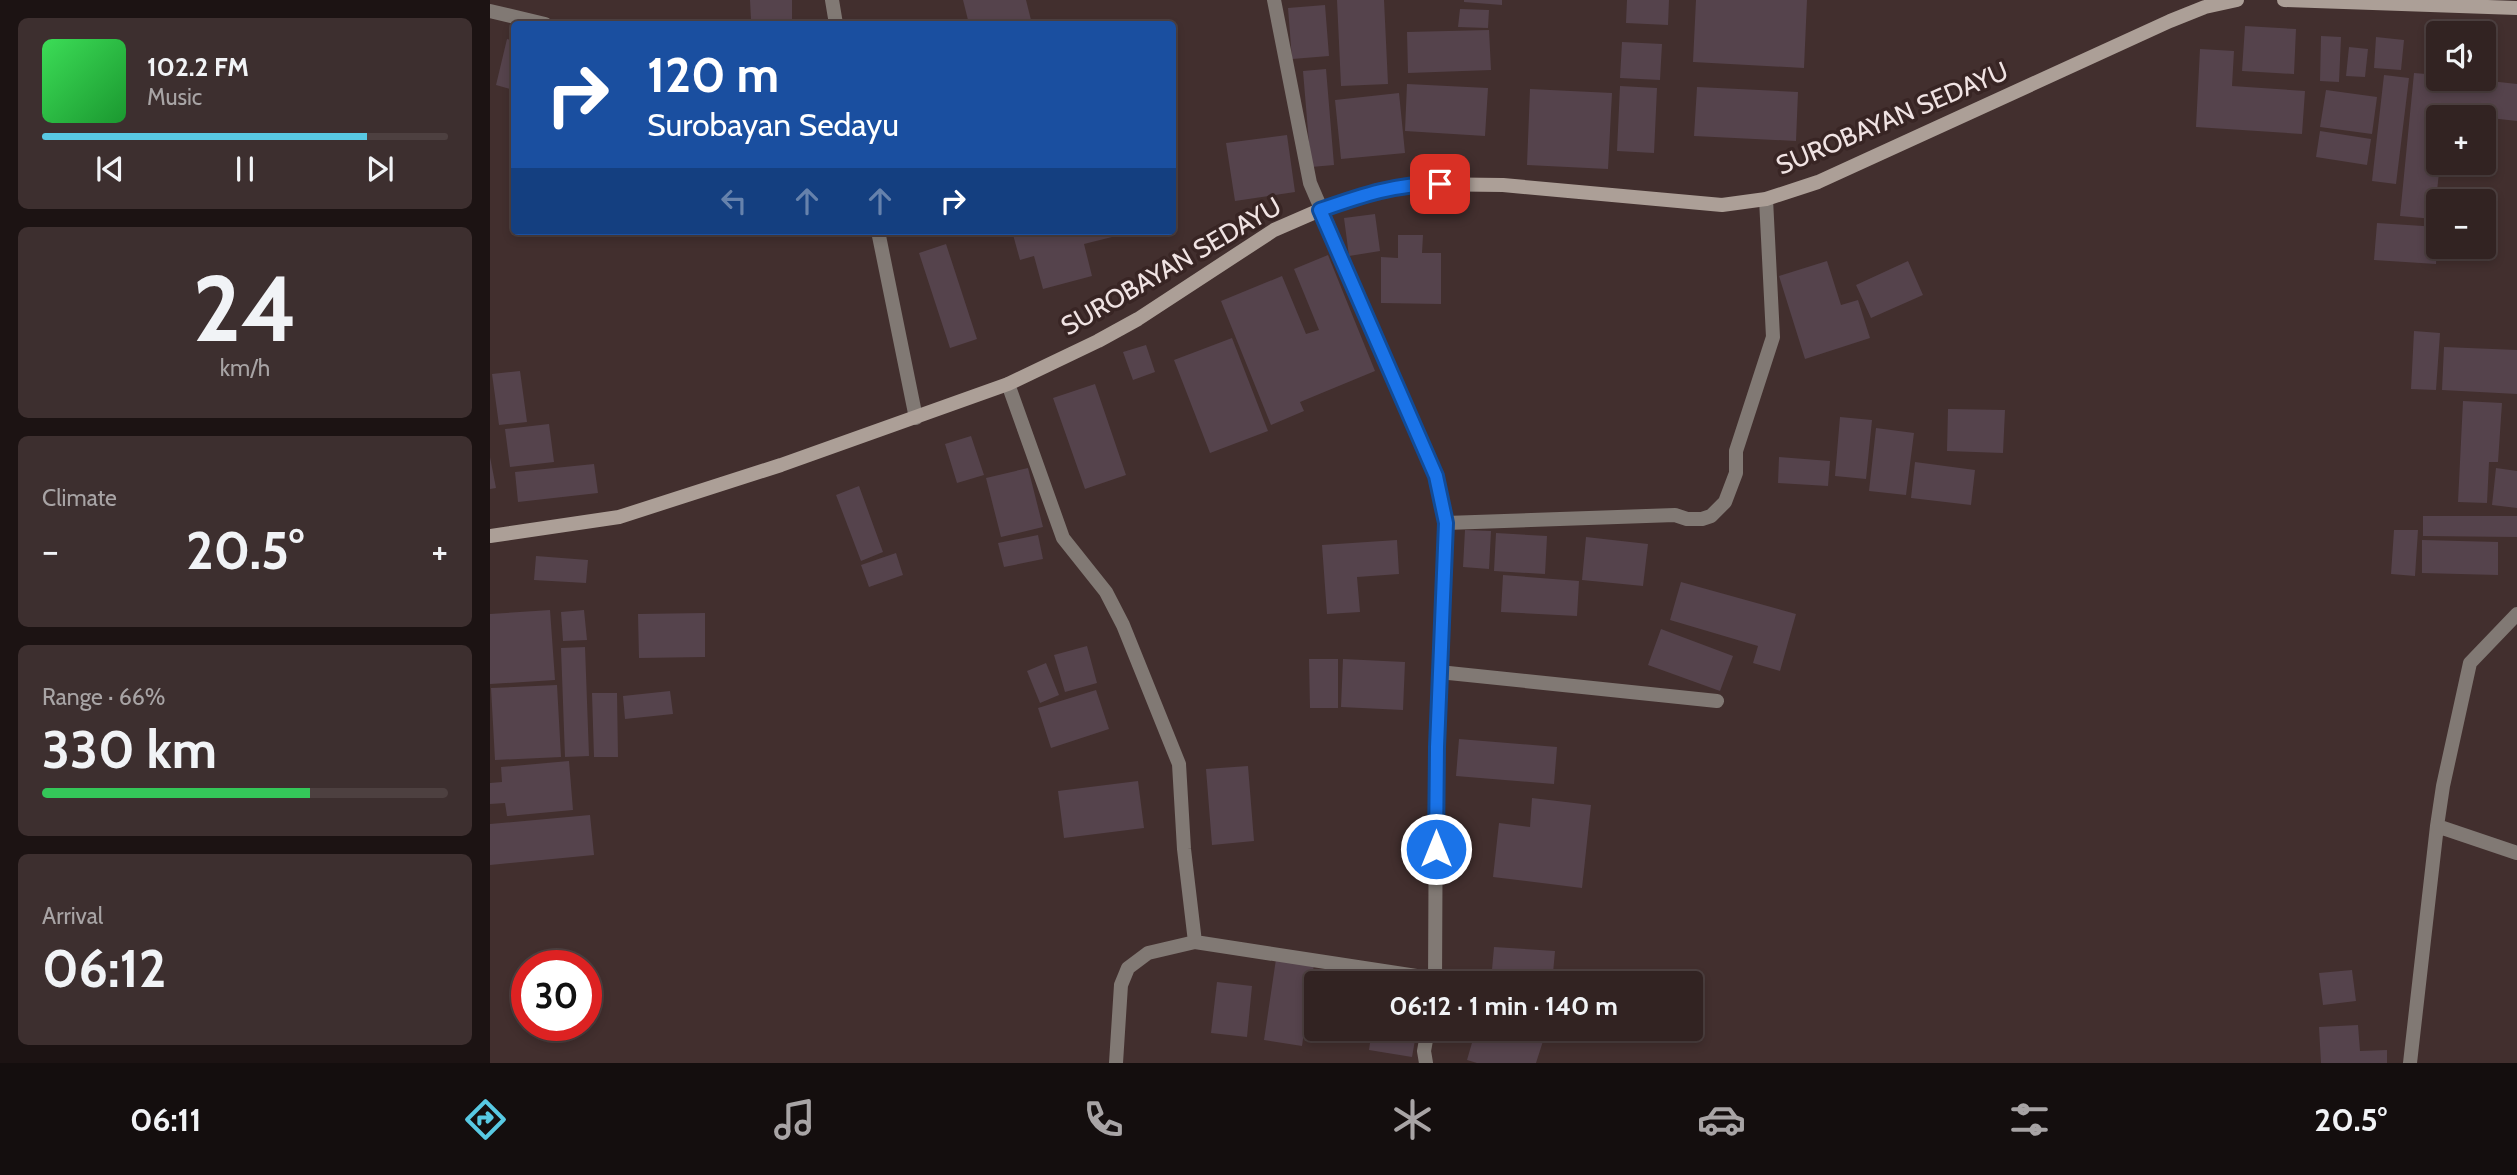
<!DOCTYPE html>
<html lang="en">
<head>
<meta charset="utf-8">
<style>
  :root { --surface:#322322; --page:#3d2f2f; --text:#f1f3f6; --muted:#a8a4a5; --line:#4d4040; --accent:#58c9e3 }
  body { margin:0; font-family:Cabin,sans-serif; background:var(--page); color:var(--text); height:100vh; display:flex; flex-direction:column; font-size:26px; white-space:nowrap }
  * { box-sizing:border-box; margin:0 }
  p { font-size:23px; color:var(--muted) }
  .icon { flex:none; width:38px; height:38px; fill:none; stroke:currentColor; stroke-width:2; stroke-linecap:round; stroke-linejoin:round }
  .map { position:relative; flex:1; overflow:hidden }
  .details { display:flex; flex-direction:column; gap:18px; padding:18px; background:#1c1313; width:490px }
  .details>* { flex:none }
  .hud { position:absolute; left:21px; top:21px; width:665px; height:214px; border-radius:7px; box-shadow:0 4px 10px #0003,0 0 0 2px var(--line); background:#1a4fa0; color:#fff; overflow:hidden }
  .controls { position:absolute; left:1936px; top:21px; display:grid; gap:14px }
  .controls a { display:grid; place-items:center; width:70px; height:70px; border-radius:7px; background:var(--surface); box-shadow:0 4px 10px #0003,0 0 0 2px var(--line); font-size:35px }
  .speed { position:absolute; left:21px; top:950px; display:flex; gap:14px; font-size:35px; font-weight:700; text-align:center }
  .speed>* { display:grid; place-content:center; width:91px; height:91px; border-radius:50%; background:var(--surface); box-shadow:0 4px 10px #0003,0 0 0 2px var(--line); line-height:1 }
  .speed .limit { border:10px solid #d22; background:#fff; color:#111 }
  .pin { position:absolute; display:grid; place-items:center; width:60px; height:60px; color:#fff; margin:-30px; border-radius:14px; box-shadow:0 4px 10px #0006 }
  .me { position:absolute; width:77px; margin:-38px; rotate:0deg; stroke-linejoin:round; filter:drop-shadow(0 0 5px #0008) }
  .turn { display:flex; align-items:center; gap:24px; height:147px; padding:0 21px; font-size:32px }
  .turn .icon { width:91px; height:91px; stroke-width:2.5 }
  .turn b { display:block; font-size:49px; line-height:60px }
  .lanes { display:flex; align-items:center; height:66px; padding:0 21px; background:#0003; justify-content:center; gap:35px; direction:ltr }
  .lanes .off { opacity:.35 }
  .big { font-size:52px; font-weight:700; line-height:1.1 }
  .details .card { flex:1; display:flex; flex-direction:column; justify-content:center; gap:10px; min-width:0; padding:0 24px; border-radius:10px; background:var(--page) }
  .details .dial { align-items:center; gap:0 }
  .dial b { font-size:91px; line-height:1 }
  .song { display:flex; align-items:center; gap:21px }
  .cover { width:84px; height:84px; border-radius:10px; background:linear-gradient(135deg,hsl(130 70% 55%),hsl(130 70% 35%)) }
  .played { height:7px; border-radius:4px; background:linear-gradient(90deg,var(--accent) 80%,var(--line) 80%) }
  .keys { display:flex; justify-content:space-around; direction:ltr }
  .heat { display:flex; justify-content:space-between; align-items:center; font-size:38px; direction:ltr }
  .charge { height:10px; border-radius:5px; background:linear-gradient(90deg,#34c759 66%,var(--line) 0) }
  .trip { position:absolute; left:814px; top:971px; width:399px; height:70px; border-radius:7px; background:var(--surface); box-shadow:0 4px 10px #0003,0 0 0 2px var(--line); font-weight:700; line-height:70px; text-align:center }
  .menu { display:flex; height:112px; justify-content:space-around; align-items:center; background:#140e0e; color:var(--muted) }
  .menu .icon { width:49px; height:49px }
  .menu .current { color:var(--accent) }
  .menu b { font-size:32px; color:var(--text) }
  main { display:flex; flex:1; min-height:0 }
  .map>svg:first-child { display:block }
  .building { fill:#55434c }
  .lines { fill:none; stroke-linecap:round; stroke-linejoin:round }
  .minor { stroke:#817974; stroke-width:14 }
  .secondary { stroke:#ac9f97; stroke-width:14 }
  .route-casing { stroke:#114b97; stroke-width:18 }
  .route { stroke:#1a73e8; stroke-width:12 }
  .labels { text-anchor:middle; stroke-width:7; stroke-linejoin:round; paint-order:stroke }
  .street-label { font-size:26px; fill:#f0e3e3; stroke:#382524 }
</style>
</head>
<body>
<main>
<section class="details">
<div class="card">
<div class="song"><i class="cover"></i><div><b>102.2 FM</b><p>Music</p></div></div>
<div class="played"></div>
<div class="keys"><svg class="icon" aria-label="previous" viewBox="0 0 24 24"><path d="M18 5L8 12l10 7zM5 5v14"/></svg><svg class="icon" aria-label="pause" viewBox="0 0 24 24"><path d="M8 5v14M16 5v14"/></svg><svg class="icon" aria-label="next" viewBox="0 0 24 24"><path d="M6 5l10 7-10 7zM19 5v14"/></svg></div>
</div>
<div class="card dial"><b>24</b><p>km/h</p></div>
<div class="card"><p>Climate</p>
<div class="heat"><a>−</a><b class="big">20.5°</b><a>+</a></div>
</div>
<div class="card"><p>Range · 66%</p><b class="big">330 km</b><div class="charge"></div></div>
<div class="card"><p>Arrival</p><b class="big">06:12</b></div>
</section>
<div class="map">
<svg width="2027" height="1063" viewBox="0 0 2027 1063">
  <rect width="100%" height="100%" fill="#422f2e"/>
  <path class="building" d="M260,0H302V19L261,20Z
    M473,0H536L542,24H479Z
    M847,0H894L898,84L851,86Z
    M974,0H1012V5L974,2Z
    M1137,0H1179L1178,25L1136,23Z
    M1206,0H1317L1314,68L1203,62Z
    M835,5L839,56L802,59L798,8Z
    M970,9L999,10L998,28L968,27Z
    M1755,26L1806,29L1804,74L1752,71Z
    M999,30L1001,70L918,73L917,32Z
    M1831,36L1851,37L1849,82L1830,81Z
    M1886,37L1914,40L1911,70L1884,68Z
    M17,39L24,41V90L6,85Z
    M1132,42L1172,44L1170,80L1130,78Z
    M1859,47L1878,49L1875,77L1856,76Z
    M1710,49L1744,51L1742,86L1815,91L1812,134L1706,127Z
    M836,69L844,165L821,167L813,71Z
    M1924,73L1948,75V79H1982L2027,84V121L1955,113L1954,117H1948V163H1950L1944,219L1910,216Z
    M1894,75L1919,78L1906,184L1882,181Z
    M917,84L998,88L995,136L915,131Z
    M1130,86L1167,88L1164,153L1127,151Z
    M1207,87L1308,92L1306,141L1204,136Z
    M1040,89L1122,93L1118,169L1037,165Z
    M1836,90L1887,97L1882,134L1830,127Z
    M909,93L915,153L851,159L845,100Z
    M1830,131L1881,139L1877,165L1826,157Z
    M797,135L805,192L745,201L736,143Z
    M885,214L890,251L859,256L854,218Z
    M1887,223L1948,227L1946,264L1884,260Z
    M522,231H621L622,237L594,244L602,276L553,289L544,256L530,260Z
    M908,235H933L932,253H951V304L891,303V257L908,258Z
    M456,244L487,339L460,348L429,253Z
    M838,255L885,371L810,402L814,411L781,425L731,301L792,276L816,334L829,330L804,269Z
    M1337,261L1351,305L1368,300L1380,338L1315,359L1289,276Z
    M1418,261L1433,295L1381,318L1366,285Z
    M1924,331L1950,333L1946,390L1921,389Z
    M742,338L778,431L720,453L684,360Z
    M656,345L665,372L643,380L633,352Z
    M1954,347L2027,350V394L1952,390Z
    M30,371L37,422L9,425L2,374Z
    M605,384L636,475L595,489L563,398Z
    M1973,401L2012,403L2008,462H1999L1997,503L1968,502Z
    M1458,409L1515,410L1513,453L1457,451Z
    M1350,417L1382,420L1376,479L1345,476Z
    M59,424L64,462L20,467L15,429Z
    M1386,428L1424,433L1416,495L1379,491Z
    M481,436L494,475L467,483L455,444Z
    M0,457L6,488L0,489Z
    M1289,457L1340,461L1338,486L1288,483Z
    M1425,462L1485,470L1481,505L1421,498Z
    M104,464L108,493L28,502L25,472Z
    M538,468L553,527L511,537L496,478Z
    M2006,468L2027,471V508L2002,505Z
    M369,486L393,552L371,561L346,495Z
    M1933,516H2027V537L1933,536Z
    M975,530L1001,531L999,569L973,567Z
    M1904,530H1928L1925,576L1901,574Z
    M1006,533L1057,536L1055,574L1004,571Z
    M548,535L553,559L514,567L508,543Z
    M1096,537L1158,544L1153,586L1092,580Z
    M907,540L909,574L867,577L870,612L837,614L832,545Z
    M1932,540L2008,542V575L1932,573Z
    M406,553L413,575L379,587L371,565Z
    M46,556L98,560L96,583L44,580Z
    M1013,575L1089,581L1087,616L1011,612Z
    M1191,582L1306,614L1290,671L1263,663L1268,646L1180,620Z
    M60,610L65,680L0,684V614Z
    M94,610L97,640L73,641L71,612Z
    M215,613V657L149,658L148,614Z
    M1171,629L1243,656L1230,691L1158,665Z
    M597,646L607,683L575,692L564,655Z
    M95,647L99,756L75,757L71,648Z
    M819,659H848V708H820Z
    M853,659L915,662L913,710L851,707Z
    M556,663L569,695L550,703L537,671Z
    M67,685L71,757L5,760L1,688Z
    M606,690L619,729L561,748L548,708Z
    M180,691L183,714L135,719L133,696Z
    M102,693H127L128,757H104Z
    M969,739L1067,747L1064,784L966,776Z
    M79,761L83,810L17,816L15,803L0,804V783L12,782L11,767Z
    M758,766L764,841L722,845L716,769Z
    M648,781L654,828L574,838L568,791Z
    M1042,798L1101,805L1092,888L1003,877L1009,823L1040,827Z
    M100,815L104,855L0,865V824Z
    M1004,947L1065,951L1062,984L1001,981Z
    M786,959L824,964L812,1046L774,1040Z
    M1862,970L1866,1001L1833,1005L1829,973Z
    M727,982L762,986L757,1037L721,1033Z
    M824,1000L826,1029H875L874,1038L821,1031Z
    M1868,1025L1870,1051L1897,1050V1063H1831L1829,1027Z
    M882,1029H927L922,1057L879,1050Z
    M986,1029H1024L1054,1038L1046,1063H987L977,1060Z"/>
  <g class="lines">
    <path class="minor" d="M342,0L346,24
      M784,0L820,183L946,476L956,523L946,772L945,984
      M0,11L55,24
      M388,231L426,418
      M518,384L573,538L616,592L633,625L689,764L694,849L705,942
      M956,523L1185,515L1197,519H1212L1221,516L1235,502L1246,473V451L1283,337L1276,199
      M2027,614L1980,663L1953,786L1947,826L2027,853
      M949,672L1227,701
      M626,1063L631,985L638,968L658,953L705,942L946,979
      M936,1063L934,1051L938,1029
      M1920,1063L1947,826"/>
    <path class="secondary" d="M1794,0L2027,8
      M0,536L129,517L291,465L518,384L608,341L648,319L784,230L830,210L885,191L929,184L1013,185L1232,205L1276,199L1328,182L1680,21L1715,7L1747,0"/>
  </g>
  <g class="lines">
    <g class="route-casing">
      <path id="route" d="M946,849L947,747L956,523L946,476L830,210C873,195 904,184 950,184"/>
    </g>
    <use href="#route" class="route"/>
  </g>
  <g class="labels">
    <g class="street-label">
      <text transform="translate(1402 118) rotate(-23)" y="9">SUROBAYAN SEDAYU</text>
      <text transform="translate(681 266) rotate(-30)" y="9">SUROBAYAN SEDAYU</text>
    </g>
  </g>
</svg>
<div class="controls">
<a><svg class="icon" aria-label="sound" viewBox="0 0 24 24"><path d="M4 9h4l5-4v14l-5-4H4zM17 9q2 3 0 6"/></svg></a>
<a>+</a>
<a>−</a>
</div>
<div class="speed"><div class="limit">30</div></div>
<div class="pin" style="left:950px;top:184px;background:#d93025"><svg class="icon" aria-label="arrive" viewBox="0 0 24 24"><path d="M6 21V4h12l-3 4 3 4H6"/></svg></div>
<svg class="me" style="left:946px;top:849px" viewBox="-20 -20 40 40"><circle r="17" fill="#1a73e8" stroke="#fff" stroke-width="3"/><path d="M0-11L8 9 0 5-8 9z" fill="#fff"/></svg>
<div class="trip">06:12 · 1 min · 140 m</div>
<div class="hud">
<div class="turn"><svg class="icon" aria-label="right" viewBox="0 0 24 24"><path d="M7 20v-9h11M14 6l5 5-5 5"/></svg><div><b>120 m</b>Surobayan Sedayu</div></div>
<div class="lanes"><svg class="icon off" aria-label="left" viewBox="0 0 24 24"><path d="M17 20v-9H6M10 6l-5 5 5 5"/></svg><svg class="icon off" aria-label="ahead" viewBox="0 0 24 24"><path d="M12 20V5M6 11l6-6 6 6"/></svg><svg class="icon off" aria-label="ahead" viewBox="0 0 24 24"><path d="M12 20V5M6 11l6-6 6 6"/></svg><svg class="icon" aria-label="right" viewBox="0 0 24 24"><path d="M7 20v-9h11M14 6l5 5-5 5"/></svg></div>
</div>
</div>
</main>
<nav class="menu">
<b>06:11</b>
<svg class="icon current" aria-label="directions" viewBox="0 0 24 24"><path d="M12 3l9 9-9 9-9-9zM9 14v-3h6M13 9l2 2-2 2"/></svg>
<svg class="icon" aria-label="music" viewBox="0 0 24 24"><path d="M9 18V5l10-2v13"/><circle cx="6" cy="18" r="3"/><circle cx="16" cy="16" r="3"/></svg>
<svg class="icon" aria-label="phone" viewBox="0 0 24 24"><path d="M5 4h4l2 5-3 2q2 4 5 5l2-3 5 2v4C11 20 4 13 5 4z"/></svg>
<svg class="icon" aria-label="climate" viewBox="0 0 24 24"><path d="M12 3v18M4 7l16 10M4 17L20 7"/></svg>
<svg class="icon" aria-label="car" viewBox="0 0 24 24"><path d="M5 17H2v-5l4-1 3-4h7l3 4 3 1v5h-3M9 17h6M6 11h13"/><circle cx="7" cy="17" r="2"/><circle cx="17" cy="17" r="2"/></svg>
<svg class="icon" aria-label="filters" viewBox="0 0 24 24"><path d="M4 7h16M4 17h16"/><circle cx="9" cy="7" r="2"/><circle cx="15" cy="17" r="2"/></svg>
<b>20.5°</b>
</nav>
</body>
</html>
